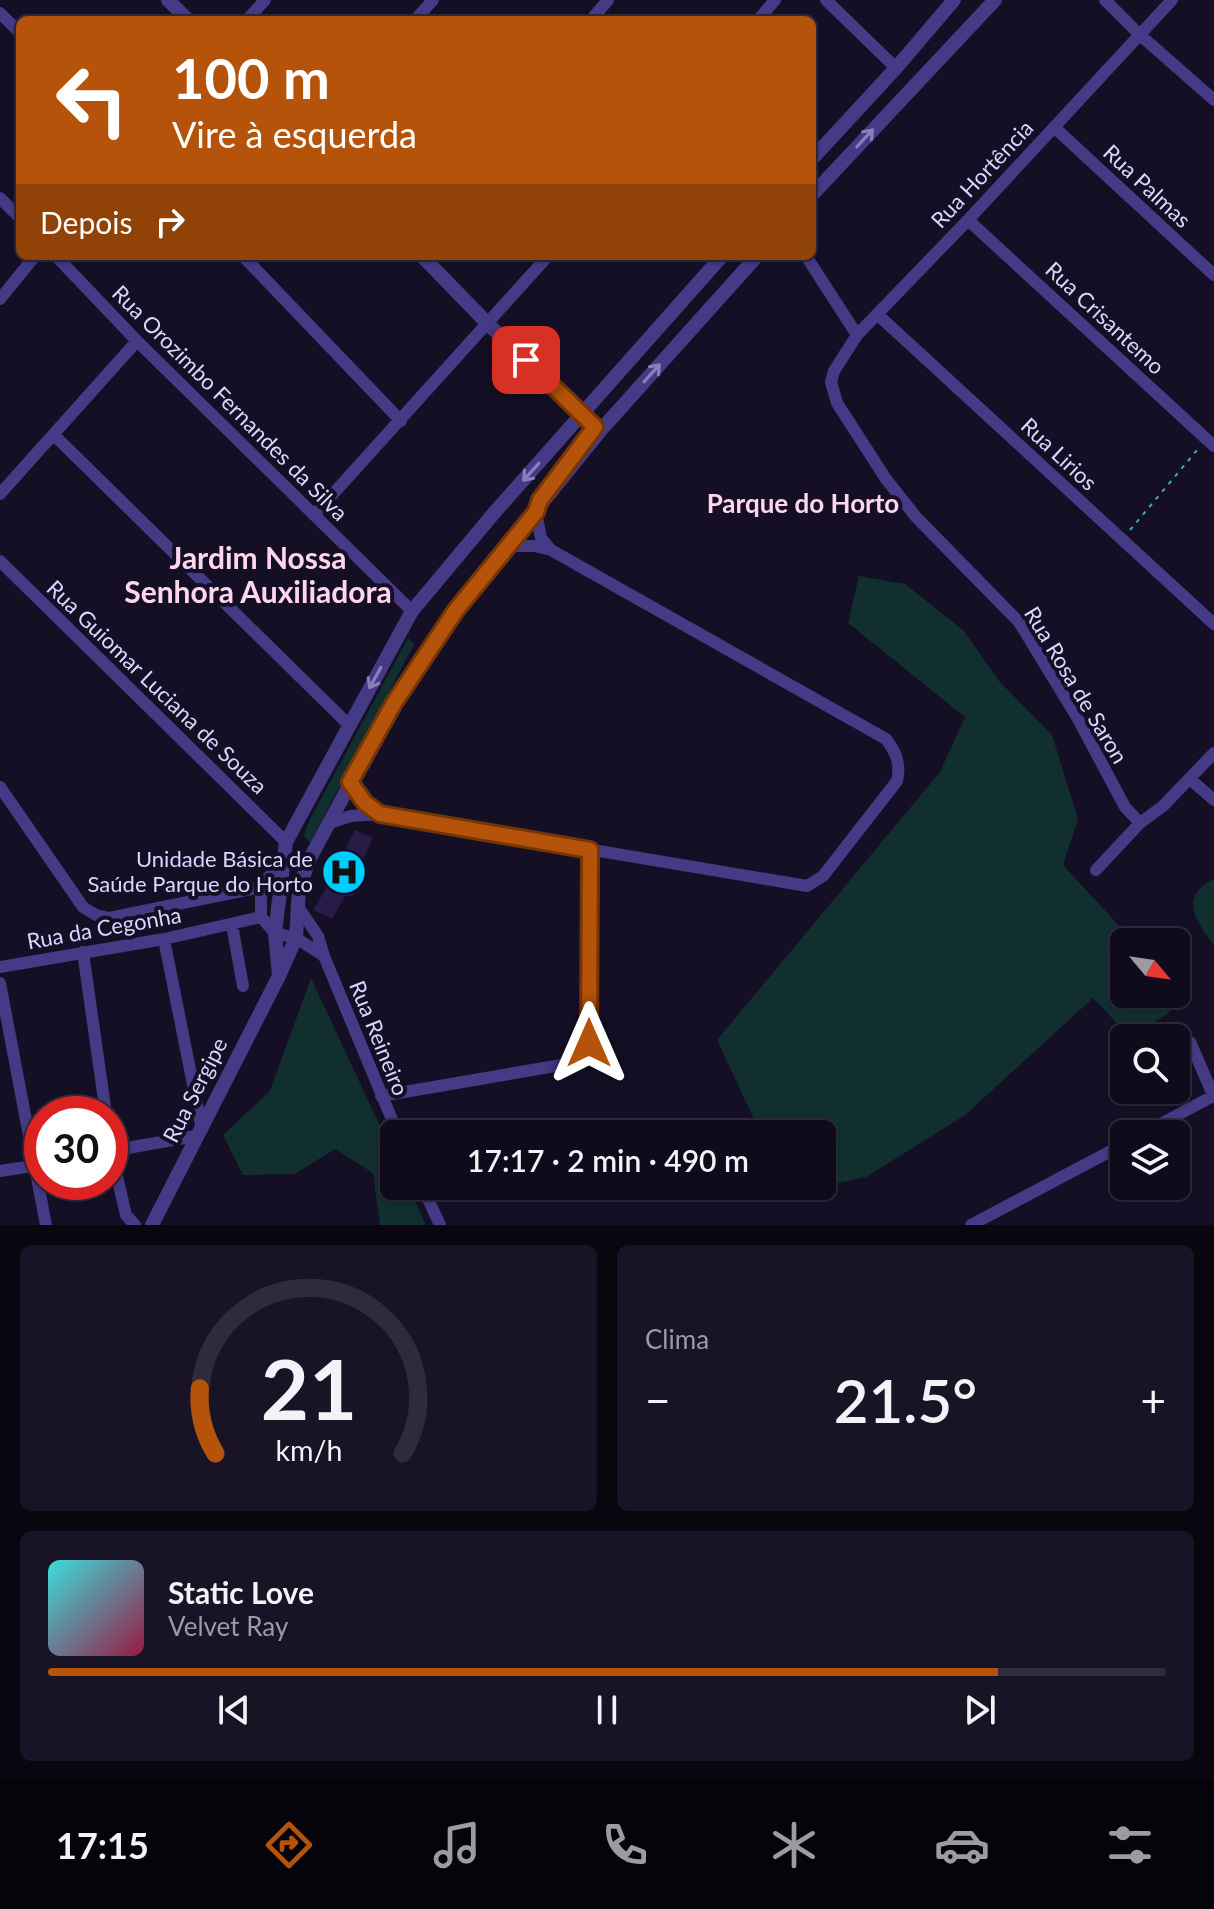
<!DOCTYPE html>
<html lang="pt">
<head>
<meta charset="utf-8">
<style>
  :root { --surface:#100b1c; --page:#191425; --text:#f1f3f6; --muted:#9c9ba3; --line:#302b3b; --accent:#b45309 }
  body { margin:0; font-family:Lato,sans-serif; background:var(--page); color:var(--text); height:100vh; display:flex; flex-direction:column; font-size:30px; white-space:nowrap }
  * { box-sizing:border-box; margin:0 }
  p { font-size:26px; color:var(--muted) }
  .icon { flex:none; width:44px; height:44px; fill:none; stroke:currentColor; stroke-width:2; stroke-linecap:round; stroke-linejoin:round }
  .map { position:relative; height:1225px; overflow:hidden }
  .panel { display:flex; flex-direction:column; gap:20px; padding:20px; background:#09060f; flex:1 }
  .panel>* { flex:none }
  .banner { position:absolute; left:16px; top:16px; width:800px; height:244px; border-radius:12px; box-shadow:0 2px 6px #0004,0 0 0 2px var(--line); background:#b45309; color:#fff; overflow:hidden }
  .needle { width:52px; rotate:119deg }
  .controls { position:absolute; left:1110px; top:928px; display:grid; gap:16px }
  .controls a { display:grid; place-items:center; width:80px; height:80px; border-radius:12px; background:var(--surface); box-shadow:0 2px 6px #0004,0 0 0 2px var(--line); font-size:40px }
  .speed { position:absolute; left:24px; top:1096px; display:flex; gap:16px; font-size:40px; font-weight:700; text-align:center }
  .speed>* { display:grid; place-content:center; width:104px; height:104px; border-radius:50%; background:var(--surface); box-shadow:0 2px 6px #0004,0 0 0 2px var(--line); line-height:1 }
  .speed .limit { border:12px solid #d22; background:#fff; color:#111 }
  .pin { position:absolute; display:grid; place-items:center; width:68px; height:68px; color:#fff; margin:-34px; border-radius:16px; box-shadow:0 4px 12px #0006 }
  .me { position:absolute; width:88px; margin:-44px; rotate:0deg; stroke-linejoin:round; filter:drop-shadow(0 0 6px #0008) }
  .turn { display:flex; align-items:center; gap:28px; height:168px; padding:0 24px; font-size:36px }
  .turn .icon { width:104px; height:104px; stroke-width:2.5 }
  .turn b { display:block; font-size:56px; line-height:68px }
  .then { display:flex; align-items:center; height:76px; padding:0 24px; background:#0003; gap:16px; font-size:30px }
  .big { font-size:60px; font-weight:600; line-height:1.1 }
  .panel .widget { flex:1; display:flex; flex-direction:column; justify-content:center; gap:12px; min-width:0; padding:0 28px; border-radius:12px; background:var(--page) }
  .panel .dial { align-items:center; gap:0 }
  .dial svg { height:208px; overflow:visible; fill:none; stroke:var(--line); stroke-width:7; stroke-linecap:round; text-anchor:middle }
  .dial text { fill:var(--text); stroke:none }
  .song { display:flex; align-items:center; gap:24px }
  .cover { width:96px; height:96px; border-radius:12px; background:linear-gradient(135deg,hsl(180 70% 55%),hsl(340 70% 35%)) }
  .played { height:8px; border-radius:4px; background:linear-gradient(90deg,var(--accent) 85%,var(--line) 85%) }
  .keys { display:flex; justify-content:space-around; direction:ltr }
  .heat { display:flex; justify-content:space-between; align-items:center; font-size:44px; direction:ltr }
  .panel .tiles { flex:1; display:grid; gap:20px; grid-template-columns:1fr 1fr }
  .widget:last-child { grid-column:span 2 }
  .trip { position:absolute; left:380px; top:1120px; width:456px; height:80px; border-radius:12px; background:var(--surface); box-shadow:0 2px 6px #0004,0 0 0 2px var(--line); font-weight:600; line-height:80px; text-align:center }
  .menu { display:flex; height:128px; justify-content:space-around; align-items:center; background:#06040b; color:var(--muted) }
  .menu .icon { width:56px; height:56px }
  .menu .active { color:var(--accent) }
  .menu b { font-size:36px; color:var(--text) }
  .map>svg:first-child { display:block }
  .green { fill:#122f30 }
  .building { fill:#281b48 }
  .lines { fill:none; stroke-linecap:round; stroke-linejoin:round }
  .path { stroke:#2eb4b9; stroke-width:2; stroke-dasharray:4 6; stroke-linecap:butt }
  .minor { stroke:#443a86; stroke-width:12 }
  .tertiary { stroke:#443a86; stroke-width:14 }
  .oneway { stroke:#897fbc }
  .route-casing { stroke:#753606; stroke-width:20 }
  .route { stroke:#b45309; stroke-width:14 }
  .labels { text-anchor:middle; stroke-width:8; stroke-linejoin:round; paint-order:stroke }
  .street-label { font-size:22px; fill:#ddd4ff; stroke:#150f26 }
  .poi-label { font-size:22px; fill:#ddd4ff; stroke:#150f26; text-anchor:end }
  .quarter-label { font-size:26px; font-weight:bold; fill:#ffd6ec; stroke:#150f26 }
  .district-label { font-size:30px; font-weight:bold; fill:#ffd6ec; stroke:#150f26 }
</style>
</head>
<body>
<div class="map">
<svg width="1214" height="1225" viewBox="0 0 1214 1225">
  <rect width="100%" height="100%" fill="#150f26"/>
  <path class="green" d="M859,576L905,584L964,631L999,681L1052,735L1078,819L1063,865L1134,942H1124V994H1164L1171,1011L1131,1038L1093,998L965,1115L866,1177L829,1185L822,1184V1134H761L717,1040L940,772L965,717L848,623Z
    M408,638L414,644L310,843L304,835L309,821Z
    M1214,879V945C1197,922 1177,897 1214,879Z
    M311,978L394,1156V1186H408L426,1225H380L373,1173L335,1149L295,1174L243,1175L223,1135L270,1091Z"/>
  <path class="building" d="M355,830L373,838L358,870L365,875L352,896H345L332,919L313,910L326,889L327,869L334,861L340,858Z"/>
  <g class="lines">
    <path class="path" d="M1130,530L1198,449"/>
    <path class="minor" d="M826,0L896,68
      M1105,0L1139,34L1214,100
      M0,13L20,33
      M247,20L265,0
      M415,20L433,0
      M591,20L608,0
      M758,20L775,0
      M1054,127L1214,275
      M0,198L20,218
      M968,220L1214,446
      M56,256L137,341L412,611
      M243,256L401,421
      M806,256L857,335
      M0,299L35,256
      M877,314L1214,624
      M54,435L349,725
      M0,494L137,341
      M536,512L541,538L551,550
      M314,515L548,256
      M0,561L286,842
      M1191,780L1214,800
      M350,782L365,803L380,814
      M0,787L83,907L96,915L109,918L261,887
      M329,823L351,816L380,814L807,886L823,876L897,781C901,764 896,752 886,739L551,550L535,546H508
      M1140,823L1125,807L1078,719L1019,622L916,517L886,479L837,403L831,382L834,371L857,335L968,220L1172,0
      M282,860L261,887V917L275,933L296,938L324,956
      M1096,870L1140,823L1163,806L1214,753
      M297,905L318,936L324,956L398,1134
      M232,925L243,986
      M164,939L201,1125
      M83,952L106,1114
      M0,967L164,939L261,917
      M0,983L46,1225
      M1190,1042L1214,1097
      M381,1096L573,1063L583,1055L589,1043L590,850
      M1142,1134L1213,1096
      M110,1146L126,1215L135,1225
      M110,1151L196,1136
      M0,1171L39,1165
      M422,1186L440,1225
      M971,1225L1124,1144"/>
    <path class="tertiary" d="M168,0L188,20
      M812,159L896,68L954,0
      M812,195L995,0
      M422,256L488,324L600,431
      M279,976L275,933L286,842L412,611L494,513L722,256
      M152,1225L279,976L296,938L299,888L310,858L394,703L425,655L456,610L600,431L757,256"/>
  </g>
  <defs><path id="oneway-shaft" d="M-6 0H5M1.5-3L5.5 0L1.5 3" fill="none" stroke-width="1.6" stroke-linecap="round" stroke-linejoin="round" transform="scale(2)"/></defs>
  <g class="oneway">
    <use href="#oneway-shaft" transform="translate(865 138) rotate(-47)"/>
    <use href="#oneway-shaft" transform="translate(652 373) rotate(-48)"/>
    <use href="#oneway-shaft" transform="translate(531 472) rotate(132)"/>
    <use href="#oneway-shaft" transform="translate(375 678) rotate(119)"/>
  </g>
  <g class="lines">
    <g class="route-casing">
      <path id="route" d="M526,360L595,427L540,500L536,512L456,610L394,703L350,782L365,803L380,814L590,850L589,1043"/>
    </g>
    <use href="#route" class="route"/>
  </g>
  <defs>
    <g id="hospital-disc" transform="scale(2.3)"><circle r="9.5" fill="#00cdff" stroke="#150f26"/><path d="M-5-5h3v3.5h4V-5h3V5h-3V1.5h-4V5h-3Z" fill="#111"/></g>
  </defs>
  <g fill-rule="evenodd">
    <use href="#hospital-disc" x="344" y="872"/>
  </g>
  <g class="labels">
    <g class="street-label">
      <text transform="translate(982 174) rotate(-47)" y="8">Rua Hortência</text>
      <text transform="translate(1147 186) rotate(43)" y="8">Rua Palmas</text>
      <text transform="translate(1105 318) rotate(43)" y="8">Rua Crisantemo</text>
      <text transform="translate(230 403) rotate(45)" y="8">Rua Orozimbo Fernandes da Silva</text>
      <text transform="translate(1059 454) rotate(43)" y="8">Rua Lirios</text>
      <text transform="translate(1076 685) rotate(59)" y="8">Rua Rosa de Saron</text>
      <text transform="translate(157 687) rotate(44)" y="8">Rua Guiomar Luciana de Souza</text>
      <text transform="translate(104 928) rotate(-10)" y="8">Rua da Cegonha</text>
      <text transform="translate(379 1038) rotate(68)" y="8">Rua Reineiro</text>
      <text transform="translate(195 1090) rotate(-63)" y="8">Rua Sergipe</text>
    </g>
    <g class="poi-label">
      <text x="313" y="867">Unidade Básica de<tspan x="313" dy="25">Saúde Parque do Horto</tspan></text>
    </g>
    <g class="quarter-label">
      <text x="803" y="513">Parque do Horto</text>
    </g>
    <g class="district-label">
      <text x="258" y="569">Jardim Nossa<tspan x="258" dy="34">Senhora Auxiliadora</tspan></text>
    </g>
  </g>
</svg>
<div class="controls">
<a><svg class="needle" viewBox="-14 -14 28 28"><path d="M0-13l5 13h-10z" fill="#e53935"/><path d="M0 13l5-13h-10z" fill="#9c9ba3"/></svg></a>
<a><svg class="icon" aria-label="search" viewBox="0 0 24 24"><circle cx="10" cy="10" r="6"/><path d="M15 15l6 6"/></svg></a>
<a><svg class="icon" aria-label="layers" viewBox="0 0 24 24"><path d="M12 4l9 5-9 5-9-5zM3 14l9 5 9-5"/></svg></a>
</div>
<div class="speed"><div class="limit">30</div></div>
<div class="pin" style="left:526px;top:360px;background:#d93025"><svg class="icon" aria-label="arrive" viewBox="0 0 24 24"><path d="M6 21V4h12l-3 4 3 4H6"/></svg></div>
<svg class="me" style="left:589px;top:1043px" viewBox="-20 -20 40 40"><path d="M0-17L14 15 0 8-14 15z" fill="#b45309" stroke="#fff" stroke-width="4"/></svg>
<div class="trip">17:17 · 2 min · 490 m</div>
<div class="banner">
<div class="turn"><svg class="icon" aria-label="left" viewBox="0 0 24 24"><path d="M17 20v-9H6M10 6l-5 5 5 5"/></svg><div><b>100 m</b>Vire à esquerda</div></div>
<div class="then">Depois<svg class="icon" aria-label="right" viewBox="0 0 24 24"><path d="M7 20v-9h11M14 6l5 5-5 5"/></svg></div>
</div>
</div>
<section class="panel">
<div class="tiles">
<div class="widget dial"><svg viewBox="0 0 100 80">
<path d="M14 69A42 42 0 1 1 86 69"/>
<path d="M14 69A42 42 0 0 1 8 44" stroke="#b45309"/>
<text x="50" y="56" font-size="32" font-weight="700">21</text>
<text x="50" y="72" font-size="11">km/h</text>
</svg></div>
<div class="widget"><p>Clima</p>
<div class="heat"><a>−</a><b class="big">21.5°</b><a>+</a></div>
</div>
<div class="widget">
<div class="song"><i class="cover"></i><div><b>Static Love</b><p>Velvet Ray</p></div></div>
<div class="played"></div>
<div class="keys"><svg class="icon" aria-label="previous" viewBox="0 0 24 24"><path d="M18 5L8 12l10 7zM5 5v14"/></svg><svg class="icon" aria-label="pause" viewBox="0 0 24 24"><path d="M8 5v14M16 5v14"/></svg><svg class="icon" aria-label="next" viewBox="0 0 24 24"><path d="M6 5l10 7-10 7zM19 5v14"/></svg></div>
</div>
</div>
</section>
<nav class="menu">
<b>17:15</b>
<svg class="icon active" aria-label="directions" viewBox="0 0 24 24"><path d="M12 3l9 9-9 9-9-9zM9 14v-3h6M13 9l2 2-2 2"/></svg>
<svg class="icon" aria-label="music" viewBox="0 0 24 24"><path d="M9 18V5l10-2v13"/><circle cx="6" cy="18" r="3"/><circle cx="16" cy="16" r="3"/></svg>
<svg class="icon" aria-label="phone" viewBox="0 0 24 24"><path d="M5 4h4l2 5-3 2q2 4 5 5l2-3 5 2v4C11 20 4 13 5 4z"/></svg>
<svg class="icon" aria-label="climate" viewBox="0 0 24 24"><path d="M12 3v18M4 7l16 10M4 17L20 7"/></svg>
<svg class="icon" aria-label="car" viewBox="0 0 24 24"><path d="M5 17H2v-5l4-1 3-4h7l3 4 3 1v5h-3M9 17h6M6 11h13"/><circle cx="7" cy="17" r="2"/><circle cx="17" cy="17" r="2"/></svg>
<svg class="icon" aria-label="filters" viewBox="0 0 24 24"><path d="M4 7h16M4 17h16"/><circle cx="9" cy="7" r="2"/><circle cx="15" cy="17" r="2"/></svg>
</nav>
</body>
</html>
